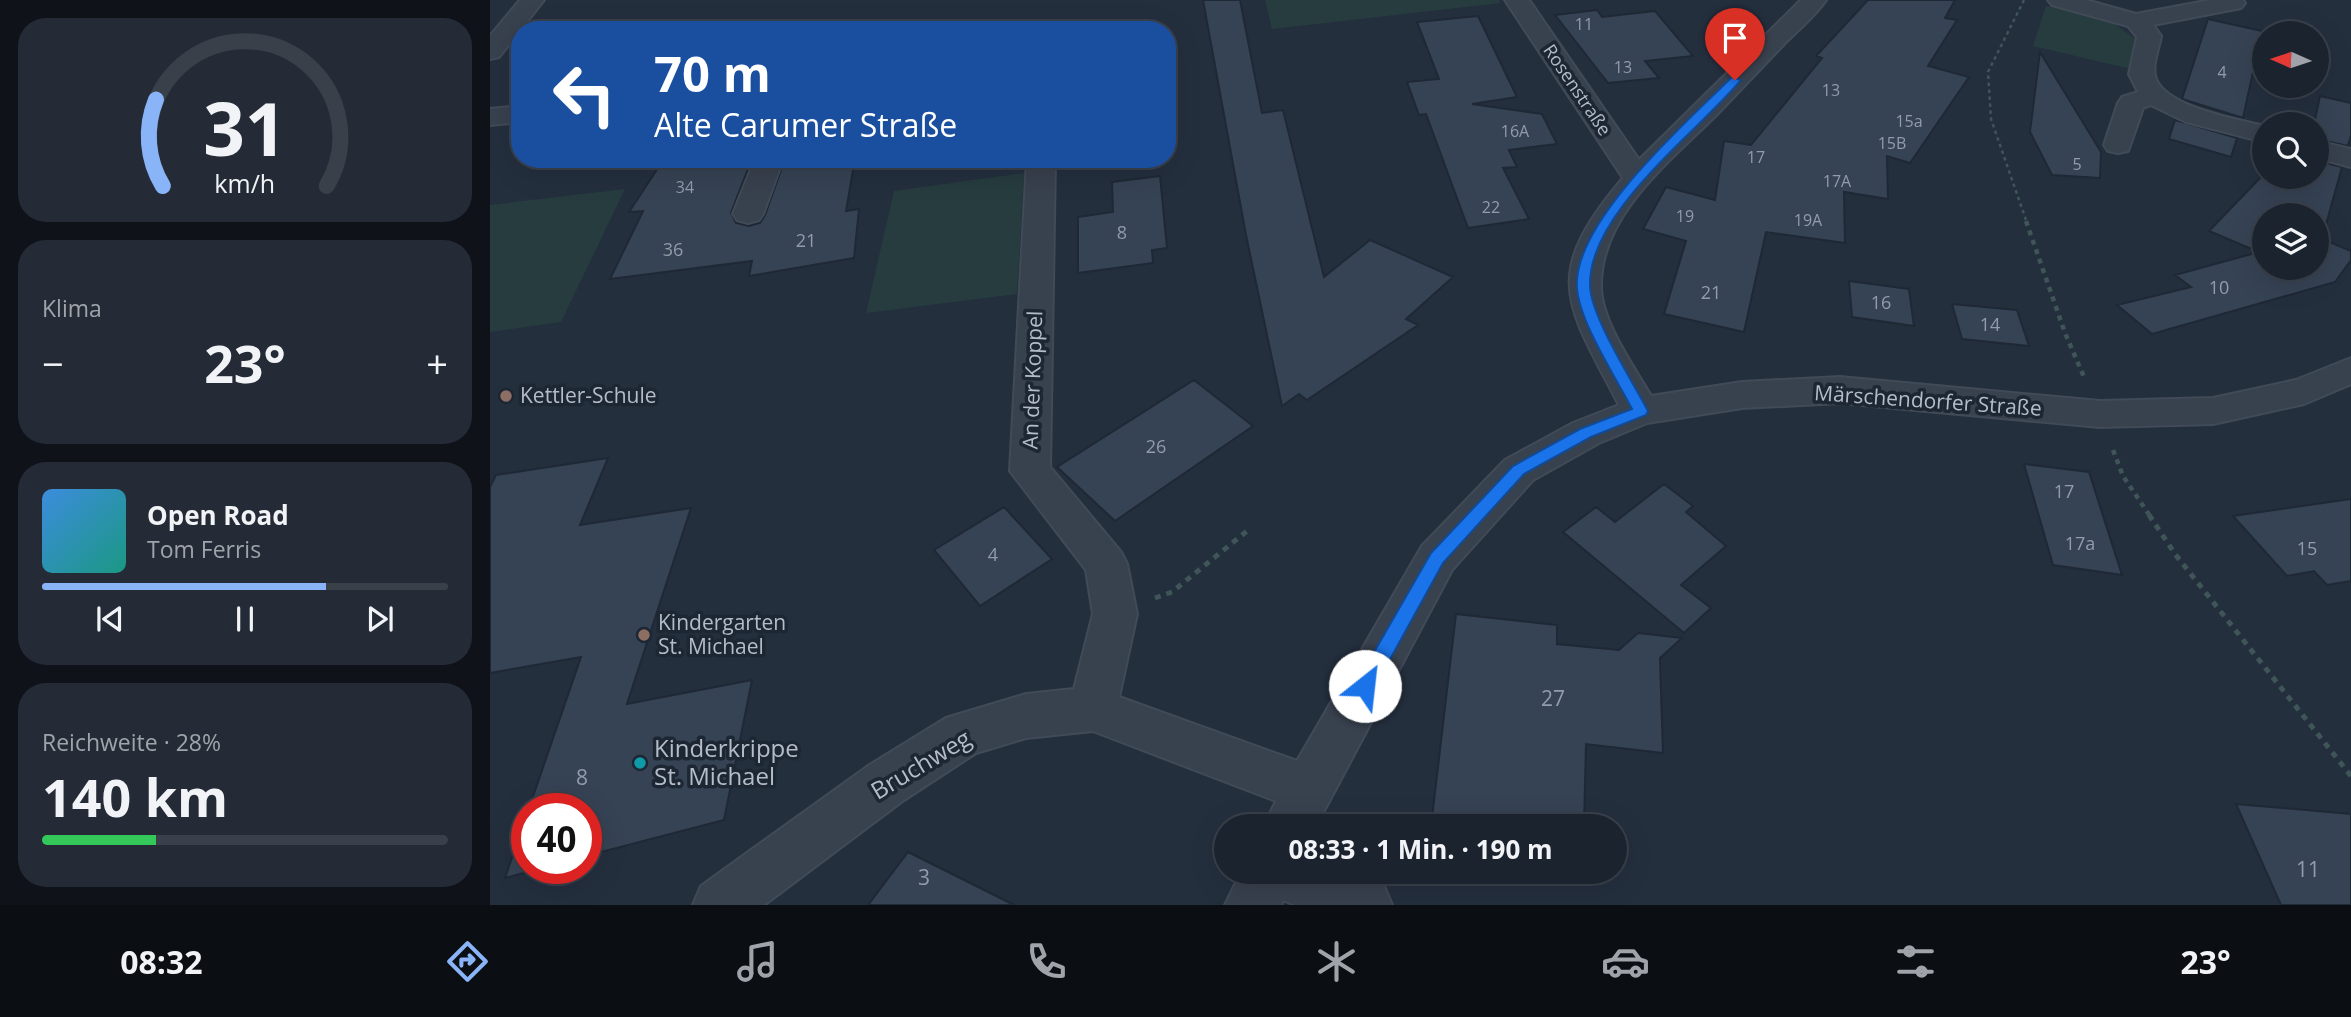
<!DOCTYPE html>
<html lang="de">
<head>
<meta charset="utf-8">
<style>
  :root { --surface:#1b232e; --page:#242b36; --text:#f1f3f6; --muted:#a0a4aa; --line:#39404a; --accent:#8ab4f8 }
  body { margin:0; font-family:"Open Sans",sans-serif; background:var(--page); color:var(--text); height:100vh; display:flex; flex-direction:column; font-size:26px; white-space:nowrap }
  * { box-sizing:border-box; margin:0 }
  p { font-size:23px; color:var(--muted) }
  .icon { flex:none; width:38px; height:38px; fill:none; stroke:currentColor; stroke-width:2; stroke-linecap:round; stroke-linejoin:round }
  .map { position:relative; flex:1; overflow:hidden }
  .side { display:flex; flex-direction:column; gap:18px; padding:18px; background:#0f1319; width:490px }
  .side>* { flex:none }
  .hud { position:absolute; left:21px; top:21px; width:665px; height:147px; border-radius:28px; box-shadow:0 7px 28px #0002,0 0 0 2px var(--line); background:#1a4fa0; color:#fff; overflow:hidden }
  .needle { width:46px; rotate:273deg }
  .tools { position:absolute; left:1762px; top:21px; display:grid; gap:14px }
  .tools a { display:grid; place-items:center; width:77px; height:77px; border-radius:50%; background:var(--surface); box-shadow:0 7px 28px #0002,0 0 0 2px var(--line); font-size:35px }
  .speed { position:absolute; left:21px; top:793px; display:flex; gap:14px; font-size:35px; font-weight:700; text-align:center }
  .speed>* { display:grid; place-content:center; width:91px; height:91px; border-radius:50%; background:var(--surface); box-shadow:0 7px 28px #0002,0 0 0 2px var(--line); line-height:1 }
  .speed .limit { border:10px solid #d22; background:#fff; color:#111 }
  .pin { position:absolute; display:grid; place-items:center; width:60px; height:60px; color:#fff; margin:-72px -30px; border-radius:50% 50% 50% 0; rotate:-45deg; box-shadow:0 0 7px #0007 }
  .pin .icon { rotate:45deg }
  .me { position:absolute; width:77px; margin:-38px; rotate:29deg; stroke-linejoin:round; filter:drop-shadow(0 0 5px #0008) }
  .turn { display:flex; align-items:center; gap:24px; height:147px; padding:0 28px; font-size:32px }
  .turn .icon { width:91px; height:91px; stroke-width:2.5 }
  .turn b { display:block; font-size:49px; line-height:60px }
  .big { font-size:52px; font-weight:700; line-height:1.1 }
  .side .widget { flex:1; display:flex; flex-direction:column; justify-content:center; gap:10px; min-width:0; padding:0 24px; border-radius:28px; background:var(--page) }
  .side .dial { align-items:center; gap:0 }
  .dial svg { height:182px; overflow:visible; fill:none; stroke:var(--line); stroke-width:7; stroke-linecap:round; text-anchor:middle }
  .dial text { fill:var(--text); stroke:none }
  .song { display:flex; align-items:center; gap:21px }
  .cover { width:84px; height:84px; border-radius:10px; background:linear-gradient(135deg,hsl(210 70% 55%),hsl(170 70% 35%)) }
  .played { height:7px; border-radius:4px; background:linear-gradient(90deg,var(--accent) 70%,var(--line) 70%) }
  .keys { display:flex; justify-content:space-around; direction:ltr }
  .heat { display:flex; justify-content:space-between; align-items:center; font-size:38px; direction:ltr }
  .charge { height:10px; border-radius:5px; background:linear-gradient(90deg,#34c759 28%,var(--line) 0) }
  .trip { position:absolute; left:724px; top:814px; width:413px; height:70px; border-radius:35px; background:var(--surface); box-shadow:0 7px 28px #0002,0 0 0 2px var(--line); font-weight:700; line-height:70px; text-align:center }
  .tab-bar { display:flex; height:112px; justify-content:space-around; align-items:center; background:#0b0e12; color:var(--muted) }
  .tab-bar .icon { width:49px; height:49px }
  .tab-bar .selected { color:var(--accent) }
  .tab-bar b { font-size:32px; color:var(--text) }
  main { display:flex; flex:1; min-height:0 }
  .map>svg:first-child { display:block }
  .green { fill:#263c3f }
  .building { fill:#364354; stroke:#1f2835; stroke-width:2; fill-rule:evenodd }
  .lines { fill:none; stroke-linecap:round; stroke-linejoin:round }
  .minor-casing { stroke:#414a57; stroke-width:4 }
  .path-far2 { stroke:#3f5557; stroke-width:2.5; stroke-dasharray:3.5 3.5; stroke-linecap:butt }
  .path-far1 { stroke:#3f5557; stroke-width:4.5; stroke-dasharray:5 5; stroke-linecap:butt }
  .path { stroke:#3f5557; stroke-width:5; stroke-dasharray:6 6; stroke-linecap:butt }
  .minor { fill:#38414e; fill-rule:evenodd }
  .route { fill:#1a73e8; stroke:#114b97; stroke-width:2 }
  .education-dot { fill:#8d6e63; stroke:#1d2633; stroke-width:2.5 }
  .culture-dot { fill:#0f9aa8; stroke:#1d2633; stroke-width:2.5 }
  .labels { text-anchor:middle; stroke-width:7; stroke-linejoin:round; paint-order:stroke }
  .far-number-label { font-size:16px; fill:#929caa }
  .far-street-label { font-size:18px; fill:#b4bcc9; stroke:#1d2633 }
  .number-label { font-size:18px; fill:#929caa }
  .street-label { font-size:21px; fill:#b4bcc9; stroke:#1d2633 }
  .poi-label { font-size:21px; fill:#b4bcc9; stroke:#1d2633; text-anchor:start }
  .near-number-label { font-size:21px; fill:#929caa }
  .near-poi-label { font-size:24px; fill:#b4bcc9; stroke:#1d2633; text-anchor:start }
  .near-street-label { font-size:24px; fill:#b4bcc9; stroke:#1d2633 }
</style>
</head>
<body>
<main>
<section class="side">
<div class="widget dial"><svg viewBox="0 0 100 80">
<path d="M14 69A42 42 0 1 1 86 69"/>
<path d="M14 69A42 42 0 0 1 11 31" stroke="#8ab4f8"/>
<text x="50" y="56" font-size="32" font-weight="700">31</text>
<text x="50" y="72" font-size="11">km/h</text>
</svg></div>
<div class="widget"><p>Klima</p>
<div class="heat"><a>−</a><b class="big">23°</b><a>+</a></div>
</div>
<div class="widget">
<div class="song"><i class="cover"></i><div><b>Open Road</b><p>Tom Ferris</p></div></div>
<div class="played"></div>
<div class="keys"><svg class="icon" aria-label="previous" viewBox="0 0 24 24"><path d="M18 5L8 12l10 7zM5 5v14"/></svg><svg class="icon" aria-label="pause" viewBox="0 0 24 24"><path d="M8 5v14M16 5v14"/></svg><svg class="icon" aria-label="next" viewBox="0 0 24 24"><path d="M6 5l10 7-10 7zM19 5v14"/></svg></div>
</div>
<div class="widget"><p>Reichweite · 28%</p><b class="big">140 km</b><div class="charge"></div></div>
</section>
<div class="map">
<svg width="1861" height="905" viewBox="0 0 1861 905">
  <rect width="100%" height="100%" fill="#242f3e"/>
  <path class="green" d="M775,0H1009L1011,3L782,29Z
    M1556,6L1619,20L1644,38L1641,69L1543,46Z
    M534,173L527,294L376,313L404,191Z
    M135,189L71,322L0,332V205Z"/>
  <path class="building" d="M713,0H750L772,113L793,110L834,277L880,240L963,277L916,319L928,325L817,400L809,394L792,406L756,235Z
    M1378,0H1465L1455,18L1467,20L1438,66L1479,77L1420,163L1397,156L1398,199L1354,192L1355,243L1276,232L1254,332L1174,314L1196,241L1153,229L1176,187L1225,200L1234,141L1261,145L1332,58L1326,56Z
    M1107,10L1112,17L1165,11L1203,56L1155,61L1169,78L1118,83L1065,15Z
    M988,16L1027,97L982,104L1052,114L1067,144L1019,150L1027,167L1013,168L1039,219L978,228L936,114L929,115L917,82L949,79L927,22Z
    M1718,19L1772,31L1753,118L1692,99Z
    M1550,52L1611,152L1610,178L1562,175L1540,132Z
    M1830,96L1861,103V135L1858,146L1827,139V124H1824Z
    M1685,120L1747,138L1741,157L1679,139Z
    M295,159H365L356,211L369,209L364,258L259,276L262,261L120,279L153,211L139,212L168,168L261,161L241,213L246,223L259,226L270,223L275,215Z
    M1827,161L1852,167L1832,239L1861,251V260L1845,282L1662,334L1627,305L1701,287L1685,275L1769,252L1719,231L1771,177H1827ZM1774,215H1827V268H1774Z
    M670,176L677,248L662,250L663,263L588,273V217L623,212L622,182Z
    M1359,281L1419,289L1424,326L1362,317Z
    M1462,304L1527,310L1539,346L1472,339Z
    M704,380L763,426L625,521L567,467Z
    M118,458L90,525L201,508L137,704L262,680L234,820L96,856V808H39L91,657L0,673V487L6,475Z
    M1534,464L1599,472L1632,575L1563,565Z
    M1174,484L1203,506L1196,512L1236,546L1191,585L1221,608L1194,633L1073,532L1106,507L1125,522Z
    M1861,499V581L1837,585L1824,571L1797,576L1743,516Z
    M514,507L562,559L490,606L444,550Z
    M966,614L1067,625V644L1129,650L1148,633L1192,638L1170,658L1173,753L1096,744L1094,826H941Z
    M1746,804L1861,814V905H1791Z
    M37,814V868H52L15,878Z
    M418,852L524,905H378Z"/>
  <g class="lines">
    <g class="minor-casing">
      <path id="minor" d="M30,0H54L9,57L0,59V36Z
        M1015,0H1039L1149,160L1311,0H1336C1325,16 1309,29 1295,43C1274,65 1253,87 1232,109C1186,157 1111,211 1111,285C1110,319 1144,367 1161,396L1252,382L1350,377L1610,401L1723,398L1806,380L1861,358V384L1814,404L1723,424L1610,427L1350,403L1252,408L1157,423L1109,443L1043,480L962,570L826,826H774L786,801L603,731L536,738L486,753L414,800L274,905H203L211,886L378,766L456,718L536,694L584,689L603,614L596,570L520,471L537,159H565L560,467L631,552L637,564L647,614L629,697L807,761L932,546L1015,460L1083,423L1129,405C1076,303 1050,276 1133,178Z
        M1558,0H1596L1646,14L1721,0H1753L1755,3L1751,8L1663,25L1671,36C1669,49 1661,66 1666,79C1678,108 1747,119 1774,126V142L1696,122L1661,105L1653,108L1638,151L1628,153L1618,151L1614,145L1628,103L1632,97L1648,92L1639,74L1647,37L1638,26L1562,5Z
        M30,106V122L0,125V109Z
        M1827,141L1861,149V167L1827,158Z
        M265,159H293L273,214L269,220L258,223L247,220L243,214Z
        M751,872H857L894,886L902,905H805L793,900L791,905H735Z"/>
    </g>
    <path class="path-far2" d="M1534,0L1498,72L1501,119L1537,223"/>
    <path class="path-far1" d="M1536,221L1575,333L1594,377
      M1623,450L1633,476L1660,516"/>
    <path class="path" d="M1659,515L1685,554L1861,776
      M665,598L682,592L757,531"/>
    <use href="#minor" class="minor"/>
  </g>
  <path class="route" d="M1242,77L1251,80C1207,133 1098,212 1100,286C1101,317 1143,382 1158,411L1156,415L1101,437L1034,474L953,563L882,692L875,694L868,692L865,686L868,680L941,553L1023,466L1090,429L1142,409C1126,378 1089,321 1087,288C1082,222 1198,121 1242,77Z"/>
  <g class="education-dot">
    <circle cx="16" cy="396" r="7"/>
    <circle cx="154" cy="635" r="7"/>
  </g>
  <circle class="culture-dot" cx="150" cy="763" r="7"/>
  <g class="labels">
    <g class="far-number-label">
      <text x="1094" y="30">11</text>
      <text x="1133" y="73">13</text>
      <text x="1732" y="78">4</text>
      <text x="1341" y="96">13</text>
      <text x="1419" y="127">15a</text>
      <text x="1025" y="137">16A</text>
      <text x="1402" y="149">15B</text>
      <text x="1266" y="163">17</text>
      <text x="1587" y="170">5</text>
      <text x="1347" y="187">17A</text>
      <text x="195" y="193">34</text>
      <text x="1001" y="213">22</text>
      <text x="1195" y="222">19</text>
      <text x="1318" y="226">19A</text>
    </g>
    <g class="far-street-label">
      <text transform="translate(1087 90) rotate(56)" y="6">Rosenstraße</text>
    </g>
    <g class="number-label">
      <text x="632" y="239">8</text>
      <text x="316" y="247">21</text>
      <text x="183" y="256">36</text>
      <text x="1729" y="294">10</text>
      <text x="1221" y="299">21</text>
      <text x="1391" y="309">16</text>
      <text x="1500" y="331">14</text>
      <text x="666" y="453">26</text>
      <text x="1574" y="498">17</text>
      <text x="1590" y="550">17a</text>
      <text x="1817" y="555">15</text>
      <text x="503" y="561">4</text>
    </g>
    <g class="street-label">
      <text transform="translate(543 380) rotate(-88)" y="7">An der Koppel</text>
      <text transform="translate(1438 401) rotate(4)" y="7">Märschendorfer Straße</text>
    </g>
    <g class="poi-label">
      <text x="30" y="403">Kettler-Schule</text>
      <text x="168" y="630">Kindergarten<tspan x="168" dy="24">St. Michael</tspan></text>
    </g>
    <g class="near-number-label">
      <text x="1063" y="706">27</text>
      <text x="92" y="785">8</text>
      <text x="1818" y="877">11</text>
      <text x="434" y="885">3</text>
    </g>
    <g class="near-poi-label">
      <text x="164" y="757">Kinderkrippe<tspan x="164" dy="28">St. Michael</tspan></text>
    </g>
    <g class="near-street-label">
      <text transform="translate(431 765) rotate(-31)" y="8">Bruchweg</text>
    </g>
  </g>
</svg>
<div class="tools">
<a><svg class="needle" viewBox="-14 -14 28 28"><path d="M0-13l5 13h-10z" fill="#e53935"/><path d="M0 13l5-13h-10z" fill="#a0a4aa"/></svg></a>
<a><svg class="icon" aria-label="search" viewBox="0 0 24 24"><circle cx="10" cy="10" r="6"/><path d="M15 15l6 6"/></svg></a>
<a><svg class="icon" aria-label="layers" viewBox="0 0 24 24"><path d="M12 4l9 5-9 5-9-5zM3 14l9 5 9-5"/></svg></a>
</div>
<div class="speed"><div class="limit">40</div></div>
<div class="pin" style="left:1245px;top:80px;background:#d93025"><svg class="icon" aria-label="arrive" viewBox="0 0 24 24"><path d="M6 21V4h12l-3 4 3 4H6"/></svg></div>
<svg class="me" style="left:875px;top:686px" viewBox="-20 -20 40 40"><circle r="19" fill="#fff"/><path d="M0-13L10 11 0 6-10 11z" fill="#1a73e8"/></svg>
<div class="trip">08:33 · 1 Min. · 190 m</div>
<div class="hud">
<div class="turn"><svg class="icon" aria-label="left" viewBox="0 0 24 24"><path d="M17 20v-9H6M10 6l-5 5 5 5"/></svg><div><b>70 m</b>Alte Carumer Straße</div></div>
</div>
</div>
</main>
<nav class="tab-bar">
<b>08:32</b>
<svg class="icon selected" aria-label="directions" viewBox="0 0 24 24"><path d="M12 3l9 9-9 9-9-9zM9 14v-3h6M13 9l2 2-2 2"/></svg>
<svg class="icon" aria-label="music" viewBox="0 0 24 24"><path d="M9 18V5l10-2v13"/><circle cx="6" cy="18" r="3"/><circle cx="16" cy="16" r="3"/></svg>
<svg class="icon" aria-label="phone" viewBox="0 0 24 24"><path d="M5 4h4l2 5-3 2q2 4 5 5l2-3 5 2v4C11 20 4 13 5 4z"/></svg>
<svg class="icon" aria-label="climate" viewBox="0 0 24 24"><path d="M12 3v18M4 7l16 10M4 17L20 7"/></svg>
<svg class="icon" aria-label="car" viewBox="0 0 24 24"><path d="M5 17H2v-5l4-1 3-4h7l3 4 3 1v5h-3M9 17h6M6 11h13"/><circle cx="7" cy="17" r="2"/><circle cx="17" cy="17" r="2"/></svg>
<svg class="icon" aria-label="filters" viewBox="0 0 24 24"><path d="M4 7h16M4 17h16"/><circle cx="9" cy="7" r="2"/><circle cx="15" cy="17" r="2"/></svg>
<b>23°</b>
</nav>
</body>
</html>
